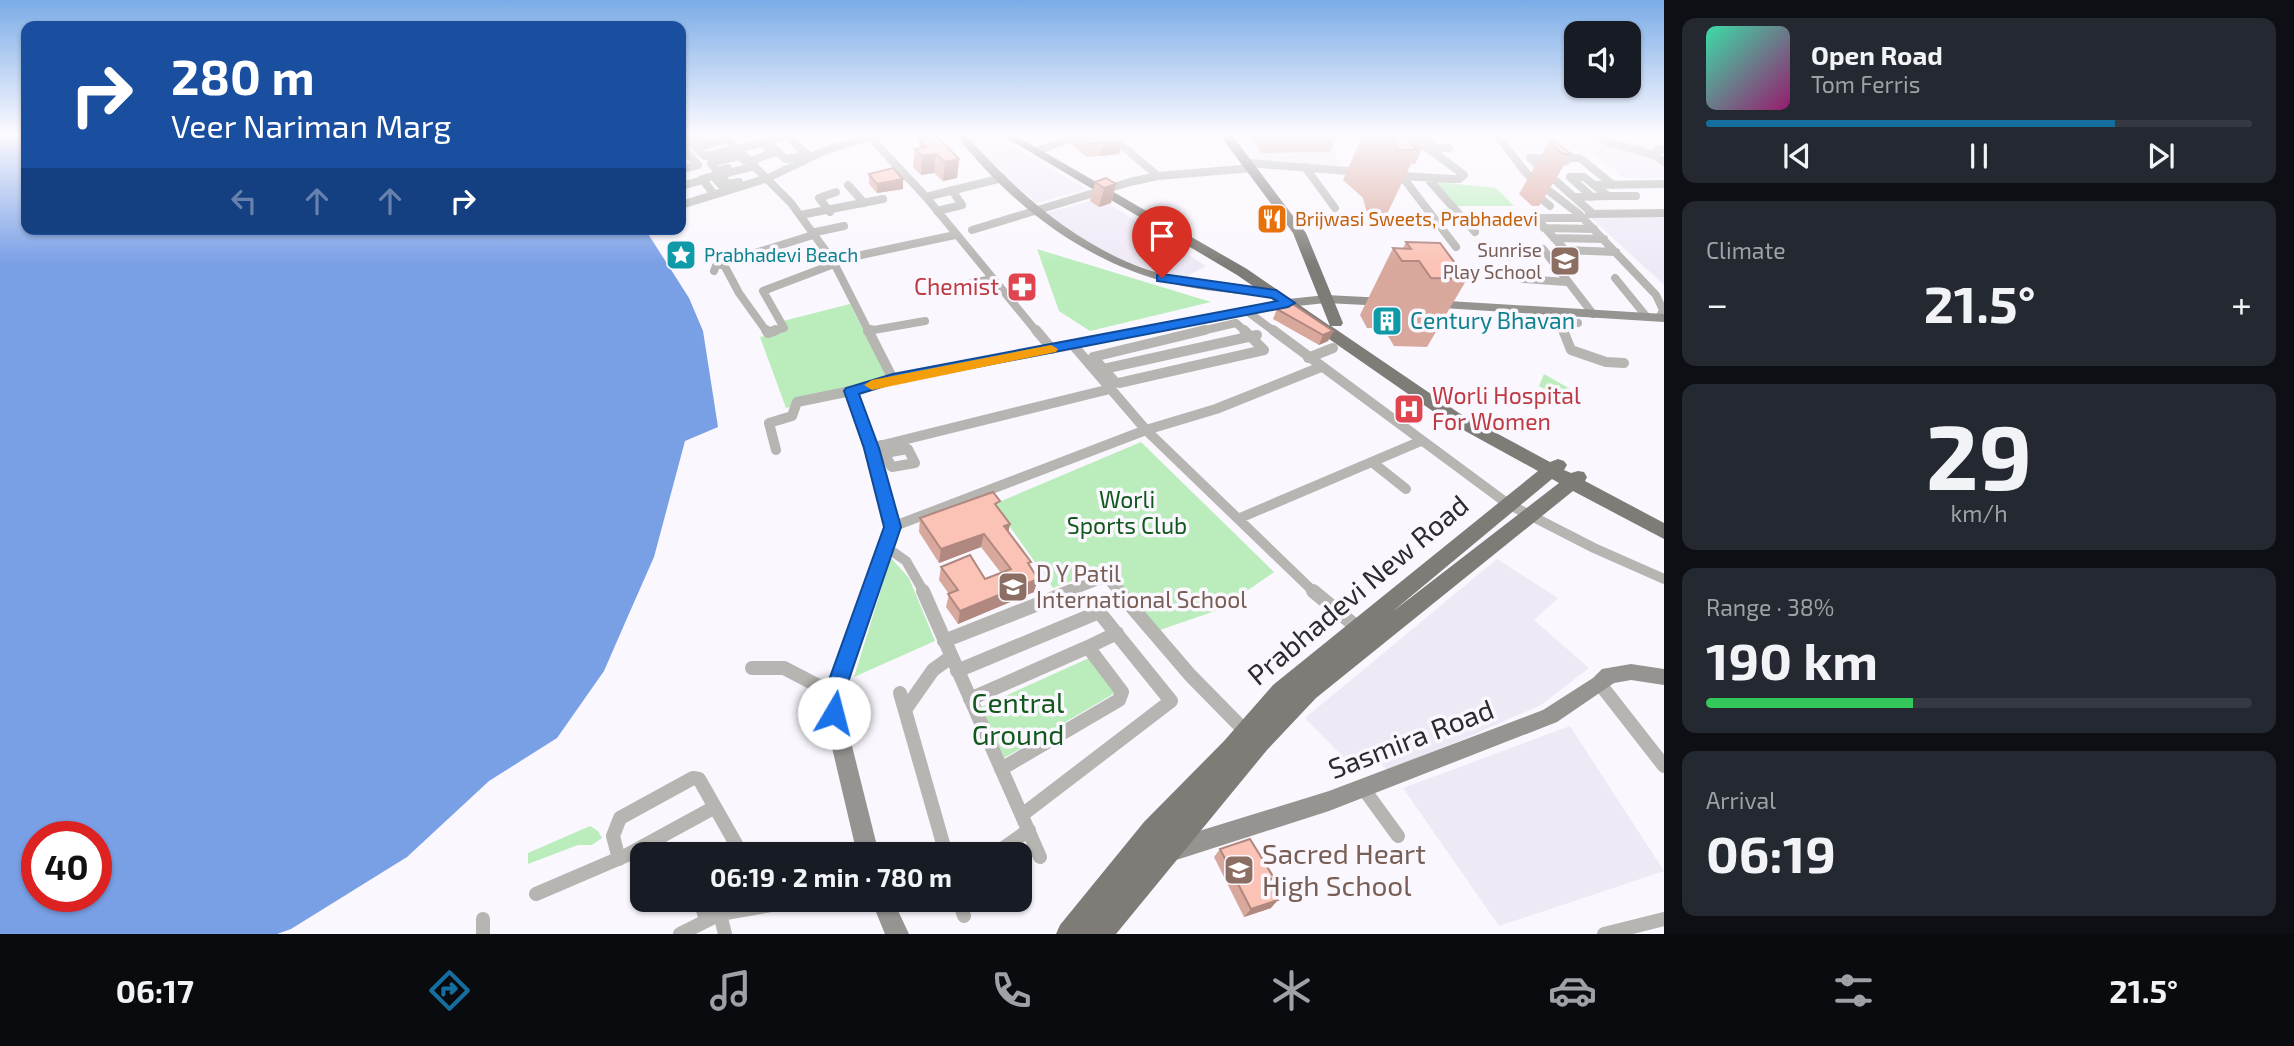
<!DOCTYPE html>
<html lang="en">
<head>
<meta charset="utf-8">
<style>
  :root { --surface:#171b24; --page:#242831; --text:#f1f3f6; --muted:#9ea1a6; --line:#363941; --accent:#156e9e }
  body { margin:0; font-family:"Exo 2",sans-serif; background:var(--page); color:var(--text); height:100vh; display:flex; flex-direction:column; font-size:26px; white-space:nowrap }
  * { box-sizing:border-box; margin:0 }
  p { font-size:23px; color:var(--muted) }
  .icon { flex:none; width:38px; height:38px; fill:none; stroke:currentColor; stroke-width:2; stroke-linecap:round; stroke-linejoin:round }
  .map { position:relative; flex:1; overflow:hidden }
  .drawer { display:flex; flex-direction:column; gap:18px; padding:18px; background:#0d0f14; width:630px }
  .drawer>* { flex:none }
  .banner { position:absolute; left:21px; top:21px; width:665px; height:214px; border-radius:14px; box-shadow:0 2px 5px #0004; background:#1a4fa0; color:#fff; overflow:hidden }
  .buttons { position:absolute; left:1564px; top:21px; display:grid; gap:14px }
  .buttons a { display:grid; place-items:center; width:77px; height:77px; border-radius:14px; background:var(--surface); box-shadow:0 2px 5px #0004; font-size:35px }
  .speed { position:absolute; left:21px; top:821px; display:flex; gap:14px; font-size:35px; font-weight:700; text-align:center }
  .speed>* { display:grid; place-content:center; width:91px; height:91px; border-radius:50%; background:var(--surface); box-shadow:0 2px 5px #0004; line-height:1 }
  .speed .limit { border:10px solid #d22; background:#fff; color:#111 }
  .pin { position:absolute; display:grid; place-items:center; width:60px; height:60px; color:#fff; margin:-72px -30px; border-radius:50% 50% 50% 0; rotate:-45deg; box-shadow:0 0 7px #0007 }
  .pin .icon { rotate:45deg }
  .me { position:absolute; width:77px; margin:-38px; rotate:8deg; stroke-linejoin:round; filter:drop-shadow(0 0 5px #0008) }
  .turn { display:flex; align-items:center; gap:24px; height:147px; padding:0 35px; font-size:32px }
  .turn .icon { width:91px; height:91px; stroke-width:2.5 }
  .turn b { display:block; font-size:49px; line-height:60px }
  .lanes { display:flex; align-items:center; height:66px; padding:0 35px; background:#0003; justify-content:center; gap:35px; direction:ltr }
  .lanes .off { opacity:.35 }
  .big { font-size:52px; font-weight:700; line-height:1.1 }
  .drawer .widget { flex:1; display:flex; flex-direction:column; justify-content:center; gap:10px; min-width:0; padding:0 24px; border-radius:14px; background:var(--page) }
  .drawer .dial { align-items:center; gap:0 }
  .dial b { font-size:91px; line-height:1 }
  .song { display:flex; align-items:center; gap:21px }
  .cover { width:84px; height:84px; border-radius:10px; background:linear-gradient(135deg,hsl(160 70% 55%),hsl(320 70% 35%)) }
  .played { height:7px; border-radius:4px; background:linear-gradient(90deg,var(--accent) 75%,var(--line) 75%) }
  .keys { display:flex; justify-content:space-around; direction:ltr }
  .heat { display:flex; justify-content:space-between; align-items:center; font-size:38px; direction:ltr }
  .charge { height:10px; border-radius:5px; background:linear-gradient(90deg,#34c759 38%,var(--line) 0) }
  .trip { position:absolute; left:630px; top:842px; width:402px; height:70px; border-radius:14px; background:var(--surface); box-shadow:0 2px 5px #0004; font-weight:700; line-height:70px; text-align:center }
  .menu { display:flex; height:112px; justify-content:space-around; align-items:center; background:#090b0e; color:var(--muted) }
  .menu .icon { width:49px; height:49px }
  .menu .active { color:var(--accent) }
  .menu b { font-size:32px; color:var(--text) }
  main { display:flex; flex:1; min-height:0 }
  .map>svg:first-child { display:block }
  .built { fill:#efe9f6 }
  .green { fill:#bbedbc }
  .water { fill:#799fe5; fill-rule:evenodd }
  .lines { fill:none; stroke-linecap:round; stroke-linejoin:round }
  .street-far2 { stroke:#b6b5b2; stroke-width:8 }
  .street-far1 { stroke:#b6b5b2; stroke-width:10 }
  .street { stroke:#b6b5b2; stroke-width:14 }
  .secondary { fill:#969490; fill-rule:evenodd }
  .primary { fill:#7f7c78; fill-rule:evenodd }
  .wall { fill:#d8a89d }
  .shaded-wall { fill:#b0887f }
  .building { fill:#fbc3b6; stroke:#b0887f; stroke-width:2 }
  .route { fill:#1a73e8; stroke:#114b97; stroke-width:2 }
  .slow { fill:#f59e0b }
  .labels { text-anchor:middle; stroke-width:7; stroke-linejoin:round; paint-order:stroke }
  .far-food-label { font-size:19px; fill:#c56008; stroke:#faf7fe; text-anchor:start }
  .far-education-label { font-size:19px; fill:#785e54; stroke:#faf7fe; text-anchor:end }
  .far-culture-label { font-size:19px; fill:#0d838f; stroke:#faf7fe; text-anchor:start }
  .health-label { font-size:23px; fill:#be3a42; stroke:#faf7fe; text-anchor:end }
  .culture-label { font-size:23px; fill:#0d838f; stroke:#faf7fe; text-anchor:start }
  .park-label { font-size:23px; fill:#12581d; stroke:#faf7fe }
  .education-label { font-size:23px; fill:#785e54; stroke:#faf7fe; text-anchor:start }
  .near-street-label { font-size:28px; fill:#2c2b2d; stroke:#faf7fe }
  .near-park-label { font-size:28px; fill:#12581d; stroke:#faf7fe }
  .near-education-label { font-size:28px; fill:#785e54; stroke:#faf7fe; text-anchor:start }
</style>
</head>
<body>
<main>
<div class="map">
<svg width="1664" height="934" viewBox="0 0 1664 934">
  <rect width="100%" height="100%" fill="#faf7fe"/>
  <path class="built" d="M964,134H989L1087,189L1036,203L984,157Z
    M1233,134H1320L1345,167L1257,160Z
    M1508,134H1664V178H1624L1587,149L1519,150Z
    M1100,198L1206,266L1181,280L1124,261L1080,238L1047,213Z
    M1664,214V285L1588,215Z
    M1497,559L1558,598L1534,620L1589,668L1541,705L1388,772L1370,750L1345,759L1305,718Z
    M1570,726L1664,871L1499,926L1403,788Z"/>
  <path class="green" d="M1427,181L1496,188L1514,206H1450Z
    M1037,249L1211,302L1090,331L1059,311Z
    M850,304L891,383L786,408L760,337L785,331L783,321Z
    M1544,374L1579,394L1569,402L1539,386Z
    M1141,442L1274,572L1221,609L1160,630L1104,569L1053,588L994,504Z
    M891,558L909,578L935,641L854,677Z
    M1089,658L1115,693L1004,758L981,707Z
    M590,826L598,831L602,838L592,845H578L528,864V853Z"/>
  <path class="water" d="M0,134H26V229H645L689,298L703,331L718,427L685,441L654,557L628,616L604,671L557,738L489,781L407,857L291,929L277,934H0ZM37,836H96V896H37Z"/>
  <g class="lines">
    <path class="street-far2" d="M699,134L684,138L690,144L703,142
      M759,134H763
      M1496,134L1527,174L1579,214L1656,295L1663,310L1660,316
      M1597,134L1607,142L1654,155
      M724,136L791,203L833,261L869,332
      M869,136L926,197L1037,332
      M1112,137L1158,176
      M727,139L696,148L705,156L762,143L773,153L750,161
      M1430,143L1437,149L1449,148
      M681,146L698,165L681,170
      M1664,149L1657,150L1654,155L1664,162
      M1037,151L1069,139L1106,134
      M801,156L786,159L766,142L787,136L810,157
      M1551,161L1545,158H1530L1593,214
      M1566,161L1563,158H1580L1613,185
      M1249,163L1360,172
      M1305,167L1335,208
      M728,168L717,171L711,163L739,156L744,160
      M1390,175L1450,179H1459L1464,175L1409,134
      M1401,175L1456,247
      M1427,178L1475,232
      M739,182L728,184L720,175L755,166
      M685,185L699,181
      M848,185L864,203
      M1533,192L1550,206
      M714,194L702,179L713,176L721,185
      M1608,196H1636
      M926,197L1002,178
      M1574,197L1608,196L1594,185L1664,184
      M1592,197L1570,177H1584L1594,185
      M681,205L768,178L824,151L879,134
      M937,211L962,205L952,190
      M830,212L819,198L836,192
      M1589,214L1664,213
      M800,215L883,199
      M1583,218H1536L1565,250L1616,252
      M1544,228L1594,229
      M972,230L1130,182L1158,176L1253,168
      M811,233L844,226
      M1554,238L1604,239
      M1543,249L1593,314
      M833,261L955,235
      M723,263L739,293L767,332
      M714,271L716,266L723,263L813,235
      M1615,278L1646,316
      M1523,279L1566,282
      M928,293L991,279
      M1248,312L1275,332
      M868,331L925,321
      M771,332L784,328L763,291L834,264
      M1197,332L1236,323L1246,332
      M1563,332L1559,322L1578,323"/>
    <path class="street-far1" d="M766,330L768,333L776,330
      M868,330L893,379
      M1036,330L1052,349
      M1205,330L1093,357L1115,382L1119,383L1264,350L1244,330
      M1273,330L1508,504L1594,548L1664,579
      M1563,330L1571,350L1606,362L1624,363
      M868,331L871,330
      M1073,345L1146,430L1314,592
      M1308,358L1333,348
      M1099,370L1257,335
      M881,445L891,466L892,467L915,463L908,449L885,453
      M871,448L1110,389
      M776,450L769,423L792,416L797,402L851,391
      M1372,462L1406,489
      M1240,518L1421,441
      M892,527L1146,430L1216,409L1321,367
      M886,547L906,561L924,592
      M1067,592L1106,577L1119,592"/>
    <path class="street" d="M923,591L1040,857
      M1118,591L1190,675L1246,732
      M1313,591L1358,628
      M944,641L1071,591
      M1088,647L1117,633
      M752,668H784L834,694
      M957,671L1099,612L1171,701L1022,815
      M1600,684L1664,766
      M900,693L946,854
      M970,699L1088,647L1122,692L1119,700L1001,769
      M905,710L933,670L951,657
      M1363,788L1398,836
      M995,854L1029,830
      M619,859L613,836L620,818L693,778L699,779L736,844L719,854
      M536,894L627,855L715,807
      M700,900L706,920
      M959,900L964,916
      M720,914L725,934
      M483,919V934
      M680,934L720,914L800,900
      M1604,934L1664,919"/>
    <path class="secondary" d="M955,134H965C1021,197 1089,258 1174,277C1207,284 1241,286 1275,290L1281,294L1275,298C1240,293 1204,292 1170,283C1084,262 1009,203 955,134Z
      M1326,295L1385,298L1392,302L1385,306L1326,303L1288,307L894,383L859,394L879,448L900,527L844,694L846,722L879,854H857L826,722L824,694L884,527L863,448L844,391L846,388L893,374L1288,299Z
      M1432,300L1664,314V322L1427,307V301Z
      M1631,664L1664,669V685L1631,680L1614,683L1557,722L1329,811L1170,862L1162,859L1159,851L1162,843L1170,840L1329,791L1543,710L1593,678L1602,669Z
      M871,900H893L909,934H885Z"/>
    <path class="primary" d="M1000,134H1013L1247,269L1330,326L1293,233L1219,134H1231L1306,233L1343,323L1341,326H1331L1459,413L1550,462L1558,459L1564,461L1567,465L1564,470L1571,473L1578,471L1584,472L1587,477L1585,481L1664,523V539L1573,491L1316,698L1267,750L1116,934H1056L1060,925L1144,822L1224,741L1273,685L1538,471L1447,421L1237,275ZM1552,479L1559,483L1392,612Z"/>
  </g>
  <path class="wall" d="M1074,134H1114L1122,141L1119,154L1087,157L1072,145Z
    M1248,134H1338L1330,152L1261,153Z
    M1363,134H1430L1415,164H1411L1387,214L1367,213L1363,198L1343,180Z
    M919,139L959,159L957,178L943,181L934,173L921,175L913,167L915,149L919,148Z
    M1549,142L1571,154L1539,206H1532L1519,194Z
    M869,174L903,189L877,193L869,184Z
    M1095,182L1116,184L1111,203L1099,207L1090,201Z
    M1406,242L1467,279L1427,347L1394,346L1383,328H1367L1360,315L1393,248H1403Z
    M1277,309L1333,331L1328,341L1319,345L1273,319Z
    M998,509L1010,524L1008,532L1030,567L1034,592L958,624L946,607L949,594L939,580L941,567L985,579L1001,573L981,547L939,563L919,532L920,518Z
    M1220,849L1274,878L1269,883L1271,908L1244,917L1214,857Z"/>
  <path class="shaded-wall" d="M1122,141L1119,154L1100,156L1103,143Z
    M936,154L934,173L921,175L922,156Z
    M959,159L957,178L943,181L945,162Z
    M903,179V189L877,193V184Z
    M1116,184L1111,203L1099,207L1104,188Z
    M1333,331L1328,341L1319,345L1323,335Z
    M1010,524L1007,538L1004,526Z
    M984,534L981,547L939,563L941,549Z
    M1038,579L1034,592L958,624L960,611Z
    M1278,900L1271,908L1244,917L1251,909Z"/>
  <path class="building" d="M1075,134H1114L1122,141L1090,144Z
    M1390,134H1403L1417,150H1397L1392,135Z
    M936,135L959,159L945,162L936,154L922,156L915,149L925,147L919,139Z
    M1554,141L1571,154H1563L1549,142Z
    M893,168L903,179L877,184L869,174Z
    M1106,178L1116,184L1104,188L1095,182Z
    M1406,242L1440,243L1467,279L1431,278L1419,261H1402L1393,248L1411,249Z
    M1291,303L1333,331L1323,335L1277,309Z
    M993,492L1000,501L995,504L1010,524L1004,526L1031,562L1028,563L1038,579L960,611L948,594L958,590L941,567L970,555L985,579L1011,569L984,534L941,549L920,518Z
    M1250,839L1274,878L1267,880L1278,900L1251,909L1220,849Z"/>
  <linearGradient id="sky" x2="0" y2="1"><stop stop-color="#7bace7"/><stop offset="0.51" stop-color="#fdfbff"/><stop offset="1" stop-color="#fdfbff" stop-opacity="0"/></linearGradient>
  <rect width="1664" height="264" fill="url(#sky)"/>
  <path class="route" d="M1162,274L1276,290L1295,303L1288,307L894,383L859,394L879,448L901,527L844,694V713L841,720L834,722L827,720L824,713V694L884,527L864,448L844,391L846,388L893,374L1277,301L1272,298L1157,281V275Z"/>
  <path class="slow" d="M1051,345L1058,349L1056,352L872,390L864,385L872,380Z"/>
  <defs>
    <g id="restaurant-square" transform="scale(1.575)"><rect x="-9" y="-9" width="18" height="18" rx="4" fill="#e8710a" stroke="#faf7fe"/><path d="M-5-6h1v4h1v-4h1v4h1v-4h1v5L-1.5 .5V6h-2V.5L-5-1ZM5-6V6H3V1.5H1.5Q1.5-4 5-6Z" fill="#fff"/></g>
    <g id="sight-square" transform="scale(1.575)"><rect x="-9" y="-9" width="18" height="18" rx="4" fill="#0f9aa8" stroke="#faf7fe"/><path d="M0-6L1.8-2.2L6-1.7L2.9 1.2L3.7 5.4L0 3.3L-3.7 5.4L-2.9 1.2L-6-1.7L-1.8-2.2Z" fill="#fff"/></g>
    <g id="school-square" transform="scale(1.575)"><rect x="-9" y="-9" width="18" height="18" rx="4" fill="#8d6e63" stroke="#faf7fe"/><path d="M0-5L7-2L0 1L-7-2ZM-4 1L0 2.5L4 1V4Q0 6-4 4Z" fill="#fff"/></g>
    <g id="pharmacy-square" transform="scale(1.575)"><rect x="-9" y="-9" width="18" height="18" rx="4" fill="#e0444e" stroke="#faf7fe"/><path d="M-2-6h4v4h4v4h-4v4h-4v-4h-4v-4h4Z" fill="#fff"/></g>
    <g id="building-square" transform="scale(1.575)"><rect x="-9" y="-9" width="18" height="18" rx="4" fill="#0f9aa8" stroke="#faf7fe"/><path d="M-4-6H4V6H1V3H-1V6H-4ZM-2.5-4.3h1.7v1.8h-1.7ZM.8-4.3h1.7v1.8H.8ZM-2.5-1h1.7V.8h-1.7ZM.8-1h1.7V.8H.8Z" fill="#fff"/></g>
    <g id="hospital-square" transform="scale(1.575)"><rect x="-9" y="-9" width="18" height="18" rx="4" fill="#e0444e" stroke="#faf7fe"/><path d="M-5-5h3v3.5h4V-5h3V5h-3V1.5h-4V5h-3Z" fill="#fff"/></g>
  </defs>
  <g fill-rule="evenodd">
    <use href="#restaurant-square" x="1272" y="219"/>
    <use href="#sight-square" x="681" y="255"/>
    <use href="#school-square" x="1565" y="261"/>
    <use href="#pharmacy-square" x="1022" y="287"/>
    <use href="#building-square" x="1387" y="321"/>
    <use href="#hospital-square" x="1409" y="409"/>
    <use href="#school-square" x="1013" y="587"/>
    <use href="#school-square" x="1239" y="870"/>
  </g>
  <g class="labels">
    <g class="far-food-label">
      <text x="1295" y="226">Brijwasi Sweets, Prabhadevi</text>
    </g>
    <g class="far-education-label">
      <text x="1542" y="257">Sunrise<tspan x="1542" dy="22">Play School</tspan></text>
    </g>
    <g class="far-culture-label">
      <text x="704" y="262">Prabhadevi Beach</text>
    </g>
    <g class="health-label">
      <text x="999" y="295">Chemist</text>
      <text x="1432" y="404" text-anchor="start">Worli Hospital<tspan x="1432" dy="26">For Women</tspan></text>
    </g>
    <g class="culture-label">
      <text x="1410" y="329">Century Bhavan</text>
    </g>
    <g class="park-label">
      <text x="1127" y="508">Worli<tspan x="1127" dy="26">Sports Club</tspan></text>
    </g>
    <g class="education-label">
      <text x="1036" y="582">D Y Patil<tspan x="1036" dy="26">International School</tspan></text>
    </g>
    <g class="near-street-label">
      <text transform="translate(1358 590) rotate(-40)" y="10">Prabhadevi New Road</text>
      <text transform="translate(1411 739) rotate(-21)" y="10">Sasmira Road</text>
    </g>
    <g class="near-park-label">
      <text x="1018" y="713">Central<tspan x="1018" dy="32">Ground</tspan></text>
    </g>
    <g class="near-education-label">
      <text x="1262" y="864">Sacred Heart<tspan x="1262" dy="32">High School</tspan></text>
    </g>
  </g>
</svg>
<div class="buttons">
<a><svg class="icon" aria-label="sound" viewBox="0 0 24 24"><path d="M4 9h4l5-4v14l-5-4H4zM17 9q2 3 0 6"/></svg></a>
</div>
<div class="speed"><div class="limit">40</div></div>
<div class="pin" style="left:1162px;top:278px;background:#d93025"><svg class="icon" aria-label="arrive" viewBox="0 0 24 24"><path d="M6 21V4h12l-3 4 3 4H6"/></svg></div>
<svg class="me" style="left:834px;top:713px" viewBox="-20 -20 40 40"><circle r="19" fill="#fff"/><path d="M0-13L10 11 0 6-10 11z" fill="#1a73e8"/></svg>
<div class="trip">06:19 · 2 min · 780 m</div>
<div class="banner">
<div class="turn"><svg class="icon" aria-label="right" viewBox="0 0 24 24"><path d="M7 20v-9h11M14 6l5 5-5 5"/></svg><div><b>280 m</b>Veer Nariman Marg</div></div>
<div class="lanes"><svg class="icon off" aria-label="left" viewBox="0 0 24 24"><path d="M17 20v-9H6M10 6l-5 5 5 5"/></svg><svg class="icon off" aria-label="ahead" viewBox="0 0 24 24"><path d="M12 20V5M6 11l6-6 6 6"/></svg><svg class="icon off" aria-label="ahead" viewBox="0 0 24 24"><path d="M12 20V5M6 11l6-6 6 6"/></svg><svg class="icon" aria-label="right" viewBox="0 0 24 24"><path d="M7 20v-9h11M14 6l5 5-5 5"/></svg></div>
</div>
</div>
<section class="drawer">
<div class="widget">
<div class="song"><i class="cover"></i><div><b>Open Road</b><p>Tom Ferris</p></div></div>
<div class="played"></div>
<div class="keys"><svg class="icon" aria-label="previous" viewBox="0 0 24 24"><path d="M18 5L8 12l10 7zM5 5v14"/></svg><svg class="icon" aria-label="pause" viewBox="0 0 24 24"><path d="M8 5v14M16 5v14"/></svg><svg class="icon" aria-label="next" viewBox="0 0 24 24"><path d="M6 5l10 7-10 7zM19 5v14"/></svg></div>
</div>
<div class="widget"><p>Climate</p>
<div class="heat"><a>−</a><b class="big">21.5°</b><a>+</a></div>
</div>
<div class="widget dial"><b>29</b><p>km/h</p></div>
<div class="widget"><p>Range · 38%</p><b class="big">190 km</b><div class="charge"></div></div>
<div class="widget"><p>Arrival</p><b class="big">06:19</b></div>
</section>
</main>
<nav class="menu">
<b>06:17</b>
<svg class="icon active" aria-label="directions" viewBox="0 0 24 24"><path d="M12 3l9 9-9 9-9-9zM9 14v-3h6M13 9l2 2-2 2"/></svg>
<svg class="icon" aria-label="music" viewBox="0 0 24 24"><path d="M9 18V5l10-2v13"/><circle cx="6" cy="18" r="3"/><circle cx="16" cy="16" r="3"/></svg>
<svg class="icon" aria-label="phone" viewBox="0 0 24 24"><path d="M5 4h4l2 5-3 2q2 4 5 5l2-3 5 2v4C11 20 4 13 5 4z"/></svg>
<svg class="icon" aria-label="climate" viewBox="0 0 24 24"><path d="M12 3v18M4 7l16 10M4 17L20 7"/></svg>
<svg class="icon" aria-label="car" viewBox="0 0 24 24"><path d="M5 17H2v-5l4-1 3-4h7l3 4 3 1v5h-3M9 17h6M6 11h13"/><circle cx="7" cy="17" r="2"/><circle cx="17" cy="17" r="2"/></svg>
<svg class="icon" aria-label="filters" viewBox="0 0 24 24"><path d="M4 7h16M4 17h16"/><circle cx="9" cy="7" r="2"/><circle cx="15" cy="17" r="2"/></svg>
<b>21.5°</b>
</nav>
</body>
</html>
